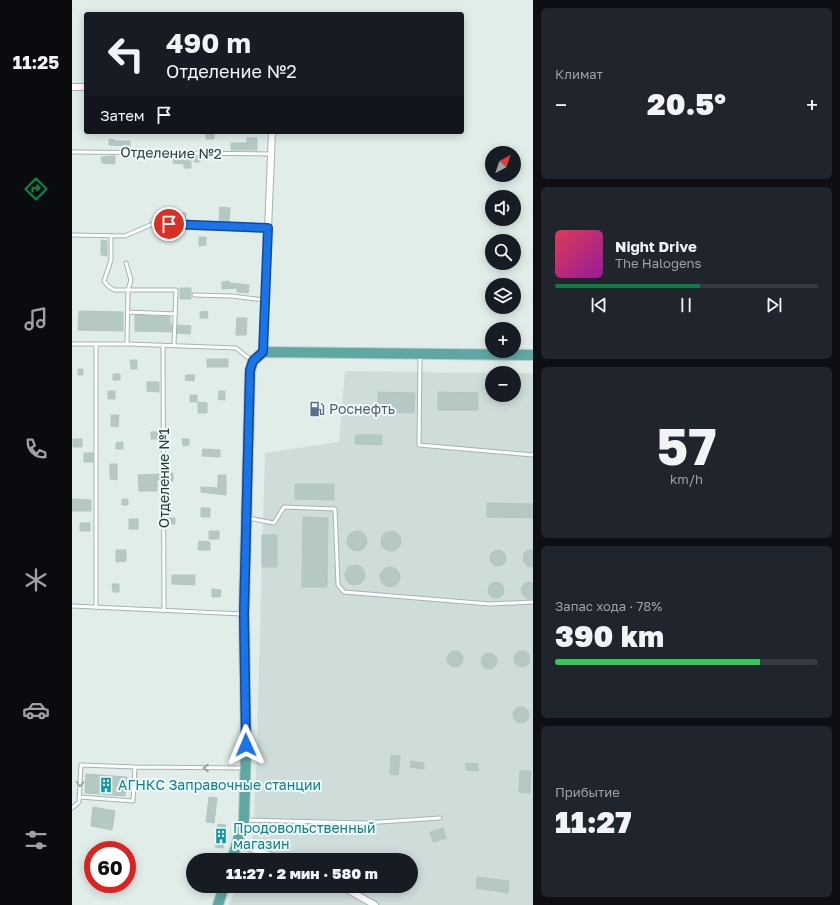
<!DOCTYPE html>
<html lang="ru">
<head>
<meta charset="utf-8">
<style>
  :root { --surface:#171b24; --page:#20242c; --text:#f1f3f6; --muted:#9ea1a6; --line:#363941; --accent:#0b8043 }
  body { margin:0; font-family:"Golos Text",sans-serif; background:var(--page); color:var(--text); height:100vh; display:flex; flex-direction:column; font-size:15px; white-space:nowrap }
  * { box-sizing:border-box; margin:0 }
  p { font-size:13px; color:var(--muted) }
  .icon { flex:none; width:22px; height:22px; fill:none; stroke:currentColor; stroke-width:2; stroke-linecap:round; stroke-linejoin:round }
  .map { position:relative; flex:1; overflow:hidden }
  .side { display:flex; flex-direction:column; gap:8px; padding:8px; background:#0d0f14; width:307px }
  .side>* { flex:none }
  .hud { position:absolute; left:12px; top:12px; width:380px; height:122px; border-radius:4px; box-shadow:0 2px 10px #0003; background:#171b24; color:var(--text); overflow:hidden }
  .needle { width:26px; rotate:40deg }
  .controls { position:absolute; left:413px; top:146px; display:grid; gap:8px }
  .controls a { display:grid; place-items:center; width:36px; height:36px; border-radius:50%; background:var(--surface); box-shadow:0 2px 10px #0003; font-size:20px }
  .speed { position:absolute; left:12px; top:841px; display:flex; gap:8px; font-size:20px; font-weight:700; text-align:center }
  .speed>* { display:grid; place-content:center; width:52px; height:52px; border-radius:50%; background:var(--surface); box-shadow:0 2px 10px #0003; line-height:1 }
  .speed .limit { border:6px solid #d22; background:#fff; color:#111 }
  .pin { position:absolute; display:grid; place-items:center; width:34px; height:34px; color:#fff; margin:-17px; border:2px solid #fff; border-radius:50%; box-shadow:0 1px 4px #0007 }
  .me { position:absolute; width:44px; margin:-22px; rotate:359deg; stroke-linejoin:round; filter:drop-shadow(0 0 3px #0008) }
  .turn { display:flex; align-items:center; gap:14px; height:84px; padding:0 16px; font-size:18px }
  .turn .icon { width:52px; height:52px; stroke-width:2.5 }
  .turn b { display:block; font-size:28px; line-height:34px }
  .then { display:flex; align-items:center; height:38px; padding:0 16px; background:#0003; gap:8px; font-size:15px }
  .big { font-size:30px; font-weight:800; line-height:1.1 }
  .side .widget { flex:1; display:flex; flex-direction:column; justify-content:center; gap:6px; min-width:0; padding:0 14px; border-radius:6px; background:var(--page) }
  .side .dial { align-items:center; gap:0 }
  .dial b { font-size:52px; line-height:1 }
  .song { display:flex; align-items:center; gap:12px }
  .cover { width:48px; height:48px; border-radius:6px; background:linear-gradient(135deg,hsl(350 70% 55%),hsl(300 70% 35%)) }
  .played { height:4px; border-radius:2px; background:linear-gradient(90deg,var(--accent) 55%,var(--line) 55%) }
  .keys { display:flex; justify-content:space-around; direction:ltr }
  .heat { display:flex; justify-content:space-between; align-items:center; font-size:22px; direction:ltr }
  .charge { height:6px; border-radius:3px; background:linear-gradient(90deg,#34c759 78%,var(--line) 0) }
  .trip { position:absolute; left:114px; top:853px; width:232px; height:40px; border-radius:20px; background:var(--surface); box-shadow:0 2px 10px #0003; font-weight:800; line-height:40px; text-align:center }
  main { display:flex; flex:1; min-height:0 }
  .menu { display:flex; flex-direction:column; width:72px; justify-content:space-around; align-items:center; background:#090b0e; color:var(--muted) }
  .menu .icon { width:28px; height:28px }
  .menu .selected { color:var(--accent) }
  .menu b { font-size:18px; color:var(--text) }
  .map>svg:first-child { display:block }
  .built { fill:#ceddd9 }
  .building { fill:#b5c8c3; stroke:#b1c7c2 }
  .lines { fill:none; stroke-linecap:round; stroke-linejoin:round }
  .lane-casing { stroke:#a2b5b2; stroke-width:5 }
  .street-casing { stroke:#a2b5b2; stroke-width:8 }
  .primary-casing { stroke:#c0c9c8; stroke-width:12 }
  .lane { stroke:#fff; stroke-width:3 }
  .street { stroke:#fff; stroke-width:6 }
  .primary { stroke:#5fa7a3; stroke-width:10 }
  .oneway { stroke:#8e9f9e }
  .route-casing { stroke:#114b97; stroke-width:10 }
  .route { stroke:#1a73e8; stroke-width:7 }
  .labels { text-anchor:middle; stroke-width:4; stroke-linejoin:round; paint-order:stroke }
  .street-label { font-size:14px; fill:#1e3f3c; stroke:#f0f9f6 }
  .service-label { font-size:14px; fill:#4e5e75; stroke:#f0f9f6; text-anchor:start }
  .culture-label { font-size:14px; fill:#0d838f; stroke:#f0f9f6; text-anchor:start }
</style>
</head>
<body>
<main>
<nav class="menu">
<b>11:25</b>
<svg class="icon selected" aria-label="directions" viewBox="0 0 24 24"><path d="M12 3l9 9-9 9-9-9zM9 14v-3h6M13 9l2 2-2 2"/></svg>
<svg class="icon" aria-label="music" viewBox="0 0 24 24"><path d="M9 18V5l10-2v13"/><circle cx="6" cy="18" r="3"/><circle cx="16" cy="16" r="3"/></svg>
<svg class="icon" aria-label="phone" viewBox="0 0 24 24"><path d="M5 4h4l2 5-3 2q2 4 5 5l2-3 5 2v4C11 20 4 13 5 4z"/></svg>
<svg class="icon" aria-label="climate" viewBox="0 0 24 24"><path d="M12 3v18M4 7l16 10M4 17L20 7"/></svg>
<svg class="icon" aria-label="car" viewBox="0 0 24 24"><path d="M5 17H2v-5l4-1 3-4h7l3 4 3 1v5h-3M9 17h6M6 11h13"/><circle cx="7" cy="17" r="2"/><circle cx="17" cy="17" r="2"/></svg>
<svg class="icon" aria-label="filters" viewBox="0 0 24 24"><path d="M4 7h16M4 17h16"/><circle cx="9" cy="7" r="2"/><circle cx="15" cy="17" r="2"/></svg>
</nav>
<div class="map">
<svg width="461" height="905" viewBox="0 0 461 905">
  <rect width="100%" height="100%" fill="#e0ede9"/>
  <path class="built" d="M273,371L423,373H420V395H442V373H461V905H157L165,886H339V860H175L180,847L184,776L193,453L267,442Z"/>
  <path class="building" d="M134,132H142V139H134Z
    M175,138H185V150H159V143H175Z
    M37,139L43,140V141H58V146L37,145Z
    M43,156V164L30,163L29,157Z
    M102,156L119,158V168H112V164L101,163Z
    M122,156H128V162H122Z
    M148,207L158,208L157,223H147Z
    M108,213H114L113,221H108Z
    M127,237H134V245L127,246Z
    M29,240L35,241V256L29,255Z
    M157,281L158,283L177,285L176,293L165,292V288L150,289V282Z
    M108,288H119V299H108Z
    M7,311L51,312V331L6,330Z
    M135,311L136,318H128V312Z
    M63,315L98,317V324H100L99,332L63,331Z
    M165,318H175L174,335H164Z
    M106,325L119,326L118,334L105,333Z
    M135,359H156V367H135Z
    M58,360H65V369H59Z
    M6,369H11V375H6Z
    M41,374H48V380H41Z
    M114,375H123L122,381L113,380Z
    M75,382H87V392L75,391Z
    M36,391H43V399H36Z
    M147,391H153V400L146,399Z
    M306,392L343,393L342,413L306,412Z
    M366,392L406,393V410H366Z
    M118,395H125V402H118Z
    M126,402L135,403V413H126Z
    M39,415H47L46,427L39,426Z
    M79,432H88V439H79Z
    M284,435H310V445L283,444Z
    M1,439H10V447H1Z
    M110,439H117V445L111,446Z
    M51,442V449H44V443Z
    M131,449L148,450V457L130,456Z
    M12,453H21V462H12Z
    M38,464H45V480L38,479Z
    M94,473H101V481L95,480Z
    M88,474L89,480H85V491H67L66,475Z
    M146,475H154V495L129,492V487L146,488Z
    M223,484H262V500L223,499Z
    M0,499L19,500V511H0Z
    M50,499H56V505H50Z
    M415,503L461,504V518L415,517Z
    M129,508H138V517H129Z
    M231,517L256,518L255,587H230Z
    M96,518H103V524H96Z
    M57,519H66V529H57Z
    M8,523H18V531H8Z
    M309 541a10 10 0 1 1 20 0a10 10 0 1 1-20 0Z
    M275 541a10 10 0 1 1 20 0a10 10 0 1 1-20 0Z
    M137,531H147V539H137Z
    M190,535H205V567H190Z
    M127,541L138,542V550H126Z
    M418 558a8 8 0 1 1 16 0a8 8 0 1 1-16 0Z
    M44,550H54V561L44,562Z
    M457,550H461V567L455,566L451,561L452,553Z
    M273 575a10 10 0 1 1 20 0a10 10 0 1 1-20 0Z
    M308 577a10 10 0 1 1 20 0a10 10 0 1 1-20 0Z
    M100,575H123V585L100,584Z
    M416 590a8 8 0 1 1 16 0a8 8 0 1 1-16 0Z
    M458,582L461,583V598L456,599L450,594L449,588L453,583Z
    M40,584H47V592H41Z
    M140,589L149,590L148,597H140Z
    M375 659a8 8 0 1 1 16 0a8 8 0 1 1-16 0Z
    M442 659a8 8 0 1 1 16 0a8 8 0 1 1-16 0Z
    M409 661a8 8 0 1 1 16 0a8 8 0 1 1-16 0Z
    M441 715a8 8 0 1 1 16 0a8 8 0 1 1-16 0Z
    M319,755L328,756L326,775L318,774Z
    M339,761L352,763V769L338,767Z
    M394,763L406,764V771L394,770Z
    M448,771H459L458,793L447,792Z
    M14,774L55,777L53,796L13,793Z
    M137,797L145,798L142,823L134,822Z
    M21,807L43,811L40,830L19,826Z
    M146,824L154,825L151,848L143,847Z
    M371,828L374,838L361,842L358,832Z
    M405,877L437,881L436,893L404,888Z"/>
  <g class="lines">
    <g class="lane-casing">
      <path id="lane" d="M0,152L199,154
        M0,235L53,236L83,223L195,228
        M39,236V260L32,281L36,286L42,290H104L102,345
        M54,263L59,280L56,290L55,344
        M122,295L160,296L192,300
        M55,312L104,314
        M0,344H57L164,348L179,360
        M91,345L92,611
        M348,356L347,445L461,455
        M176,518L202,523L212,507L263,509L266,585L272,592L418,604L461,602
        M0,606L170,614
        M24,608V344
        M8,797L61,801L63,767
        M0,808L7,802L9,765L63,767L172,768
        M174,820L292,823L368,818"/>
    </g>
    <g class="street-casing">
      <path id="street" d="M0,87H14
        M191,352L200,132
        M165,843L210,860
        M269,886L303,905"/>
    </g>
    <g class="primary-casing">
      <path id="primary" d="M160,860L172,820L174,745L172,614L178,371L181,361L191,352L461,355
        M146,905L152,886"/>
    </g>
    <use href="#lane" class="lane"/>
    <use href="#street" class="street"/>
    <use href="#primary" class="primary"/>
  </g>
  <defs><path id="oneway-chevron" d="M-2-3.5L2.5 0L-2 3.5" fill="none" stroke-width="1.6" stroke-linecap="round" stroke-linejoin="round"/></defs>
  <g class="oneway">
    <use href="#oneway-chevron" transform="translate(134 768) rotate(-180)"/>
    <use href="#oneway-chevron" transform="translate(8 784) rotate(93)"/>
  </g>
  <g class="lines">
    <g class="route-casing">
      <path id="route" d="M97,224L196,228L191,352L181,361L178,370L172,614L174,745"/>
    </g>
    <use href="#route" class="route"/>
  </g>
  <defs>
    <g id="fuel-bare" transform="scale(1.2)"><path d="M-5.5-6h7V0h2V4h1.3V-2.5L3-4.5l.8-.8L6-3V5H2.5V1h-1V6h-7ZM-4.2-4.7v3.2H.2V-4.7Z" fill="#5c6f8a" stroke="#f0f9f6" stroke-width="2.5" paint-order="stroke"/></g>
    <g id="building-bare" transform="scale(1.2)"><path d="M-4-6H4V6H1V3H-1V6H-4ZM-2.5-4.3h1.7v1.8h-1.7ZM.8-4.3h1.7v1.8H.8ZM-2.5-1h1.7V.8h-1.7ZM.8-1h1.7V.8H.8Z" fill="#0f9aa8" stroke="#f0f9f6" stroke-width="2.5" paint-order="stroke"/></g>
  </defs>
  <g fill-rule="evenodd">
    <use href="#fuel-bare" x="245" y="409"/>
    <use href="#building-bare" x="34" y="785"/>
    <use href="#building-bare" x="149" y="836"/>
  </g>
  <g class="labels">
    <g class="street-label">
      <text transform="translate(99 153) rotate(1)" y="5">Отделение №2</text>
      <text transform="translate(92 478) rotate(-90)" y="5">Отделение №1</text>
    </g>
    <g class="service-label">
      <text x="257" y="414">Роснефть</text>
    </g>
    <g class="culture-label">
      <text x="46" y="790">АГНКС Заправочные станции</text>
      <text x="161" y="833">Продовольственный<tspan x="161" dy="16">магазин</tspan></text>
    </g>
  </g>
</svg>
<div class="controls">
<a><svg class="needle" viewBox="-14 -14 28 28"><path d="M0-13l5 13h-10z" fill="#e53935"/><path d="M0 13l5-13h-10z" fill="#9ea1a6"/></svg></a>
<a><svg class="icon" aria-label="sound" viewBox="0 0 24 24"><path d="M4 9h4l5-4v14l-5-4H4zM17 9q2 3 0 6"/></svg></a>
<a><svg class="icon" aria-label="search" viewBox="0 0 24 24"><circle cx="10" cy="10" r="6"/><path d="M15 15l6 6"/></svg></a>
<a><svg class="icon" aria-label="layers" viewBox="0 0 24 24"><path d="M12 4l9 5-9 5-9-5zM3 14l9 5 9-5"/></svg></a>
<a>+</a>
<a>−</a>
</div>
<div class="speed"><div class="limit">60</div></div>
<div class="pin" style="left:97px;top:224px;background:#d93025"><svg class="icon" aria-label="arrive" viewBox="0 0 24 24"><path d="M6 21V4h12l-3 4 3 4H6"/></svg></div>
<svg class="me" style="left:174px;top:745px" viewBox="-20 -20 40 40"><path d="M0-17L14 15 0 8-14 15z" fill="#1a73e8" stroke="#fff" stroke-width="4"/></svg>
<div class="trip">11:27 · 2 мин · 580 m</div>
<div class="hud">
<div class="turn"><svg class="icon" aria-label="left" viewBox="0 0 24 24"><path d="M17 20v-9H6M10 6l-5 5 5 5"/></svg><div><b>490 m</b>Отделение №2</div></div>
<div class="then">Затем<svg class="icon" aria-label="arrive" viewBox="0 0 24 24"><path d="M6 21V4h12l-3 4 3 4H6"/></svg></div>
</div>
</div>
<section class="side">
<div class="widget"><p>Климат</p>
<div class="heat"><a>−</a><b class="big">20.5°</b><a>+</a></div>
</div>
<div class="widget">
<div class="song"><i class="cover"></i><div><b>Night Drive</b><p>The Halogens</p></div></div>
<div class="played"></div>
<div class="keys"><svg class="icon" aria-label="previous" viewBox="0 0 24 24"><path d="M18 5L8 12l10 7zM5 5v14"/></svg><svg class="icon" aria-label="pause" viewBox="0 0 24 24"><path d="M8 5v14M16 5v14"/></svg><svg class="icon" aria-label="next" viewBox="0 0 24 24"><path d="M6 5l10 7-10 7zM19 5v14"/></svg></div>
</div>
<div class="widget dial"><b>57</b><p>km/h</p></div>
<div class="widget"><p>Запас хода · 78%</p><b class="big">390 km</b><div class="charge"></div></div>
<div class="widget"><p>Прибытие</p><b class="big">11:27</b></div>
</section>
</main>
</body>
</html>
